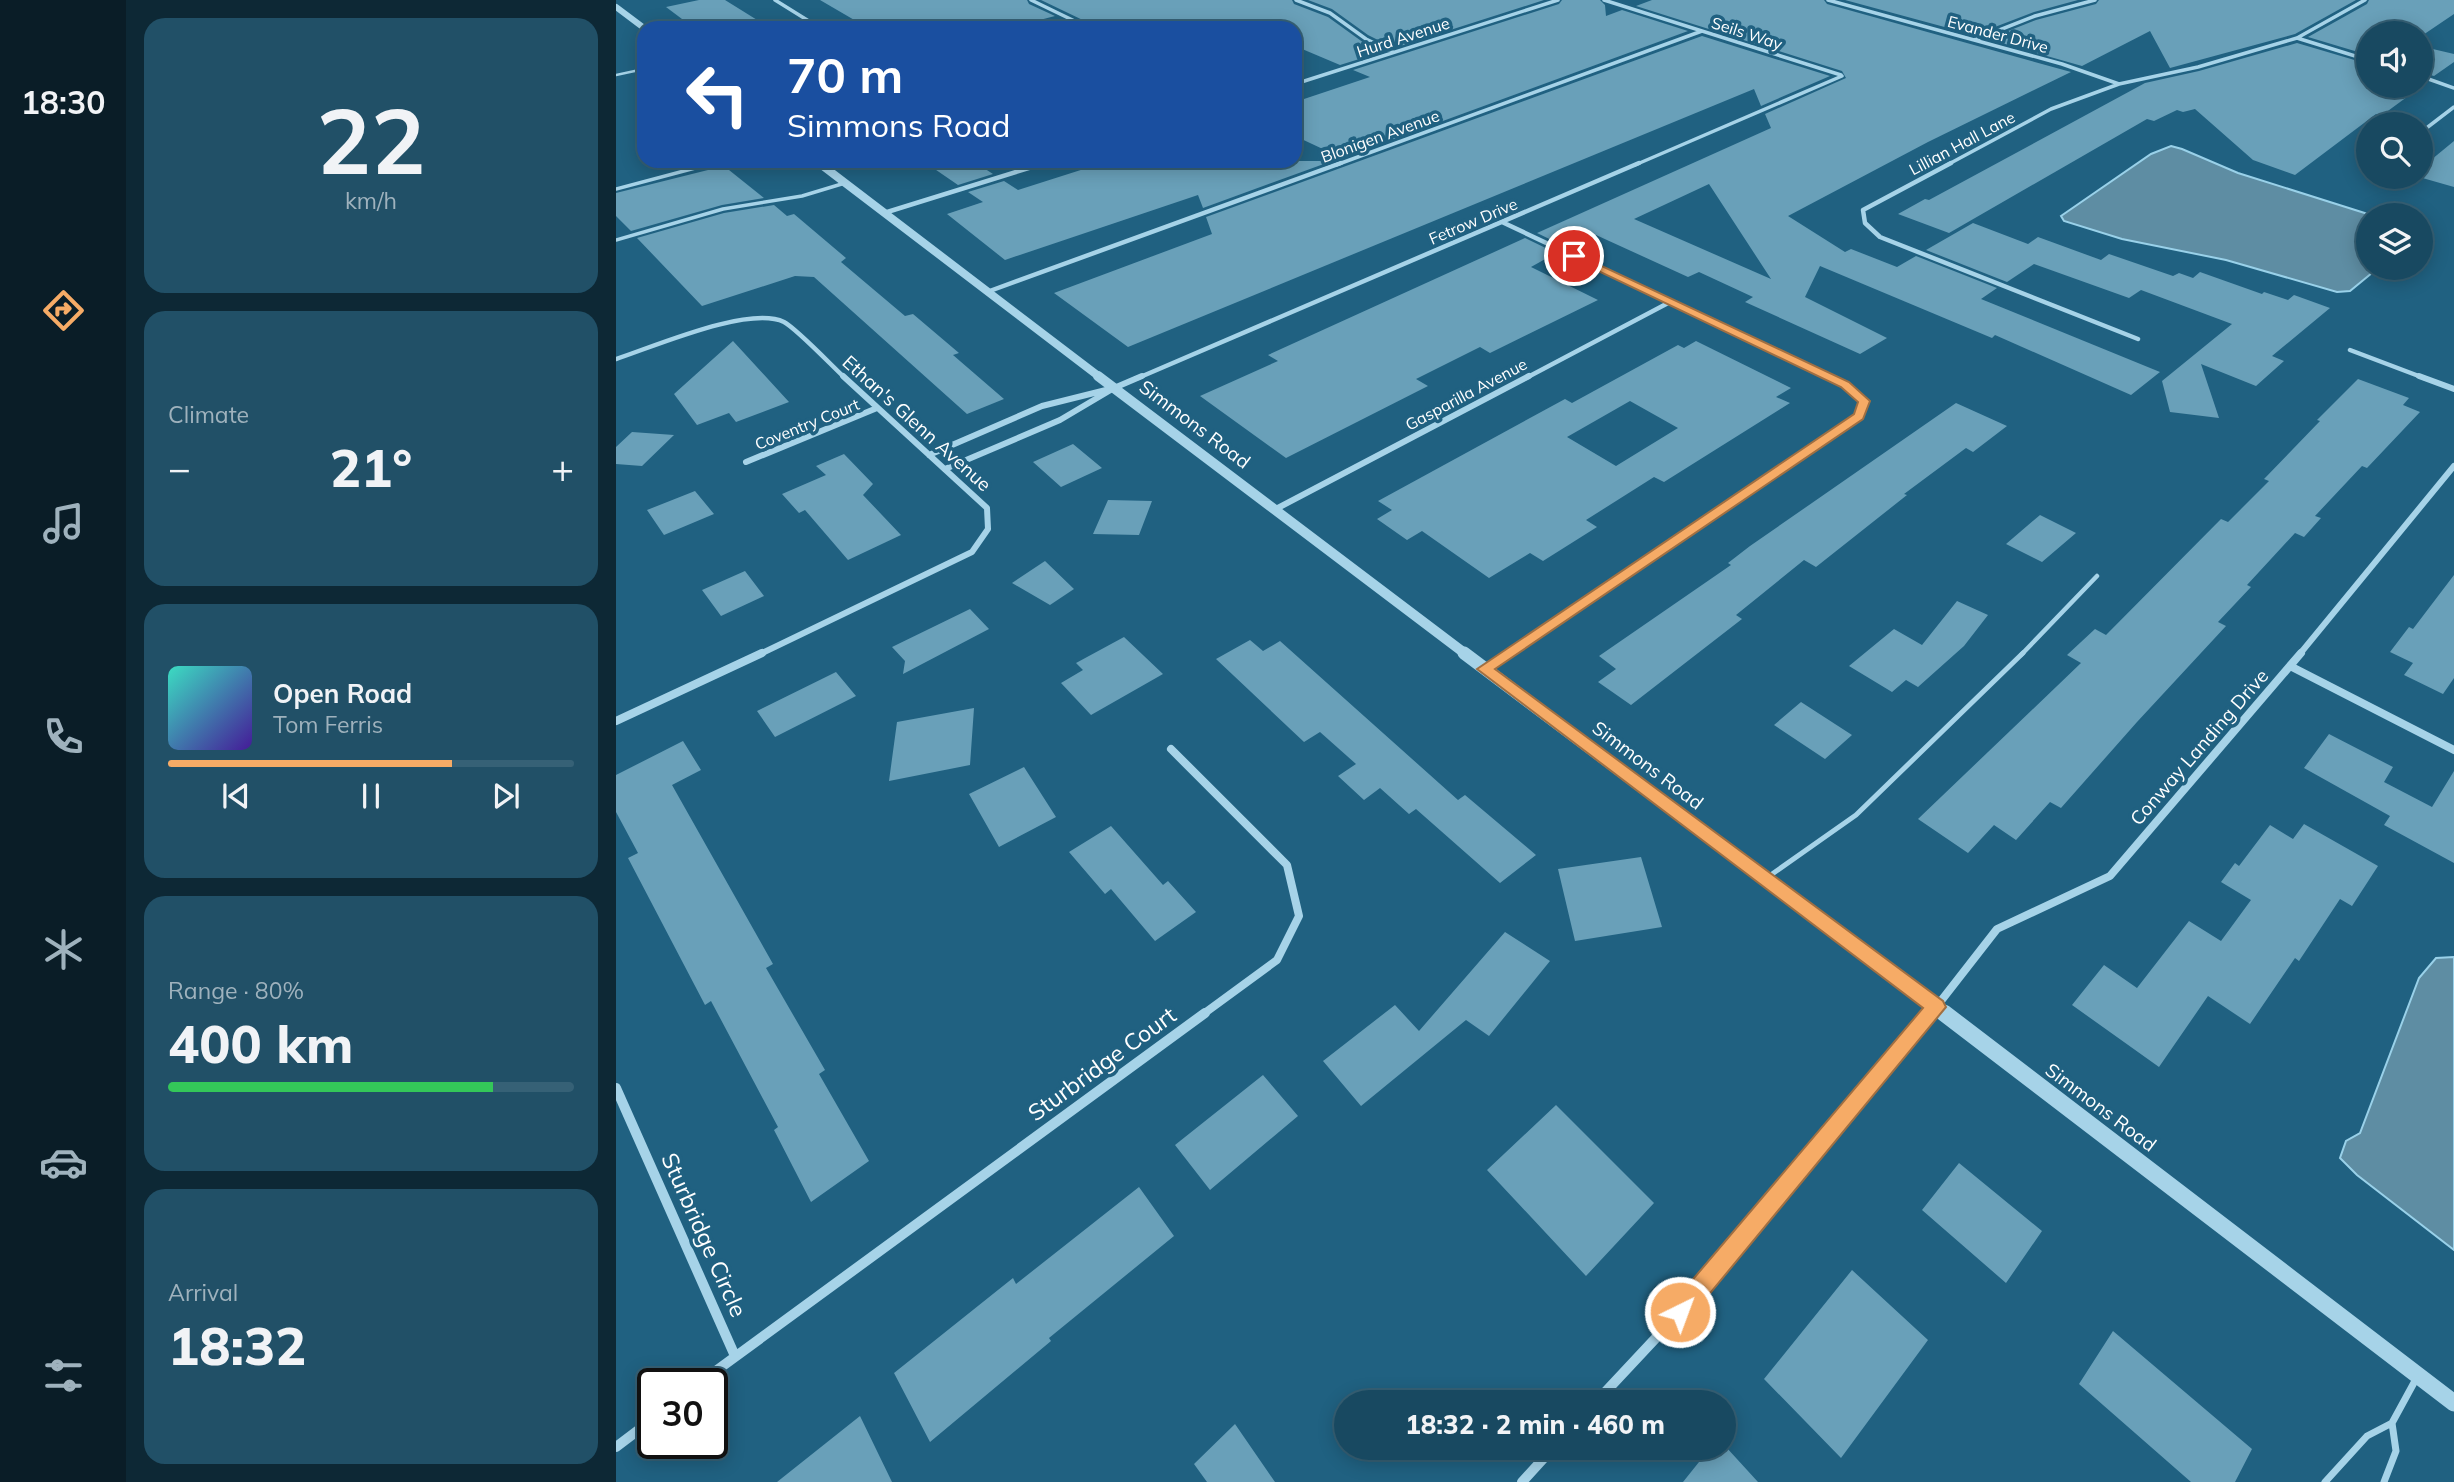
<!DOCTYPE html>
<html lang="en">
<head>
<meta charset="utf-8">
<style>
  :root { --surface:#184961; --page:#215067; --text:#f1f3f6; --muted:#9fb2bd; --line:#366176; --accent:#f6ab66 }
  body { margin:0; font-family:Mulish,sans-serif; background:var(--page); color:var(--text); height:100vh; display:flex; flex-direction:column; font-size:26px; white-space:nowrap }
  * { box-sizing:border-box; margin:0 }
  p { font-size:23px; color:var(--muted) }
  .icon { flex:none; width:38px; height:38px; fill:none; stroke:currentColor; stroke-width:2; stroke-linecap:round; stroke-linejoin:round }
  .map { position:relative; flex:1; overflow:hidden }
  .sheet { display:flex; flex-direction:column; gap:18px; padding:18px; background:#0d2835; width:490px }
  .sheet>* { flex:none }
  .guide { position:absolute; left:21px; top:21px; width:665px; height:147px; border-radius:21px; box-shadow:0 4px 18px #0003,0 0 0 2px var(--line); background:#1a4fa0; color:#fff; overflow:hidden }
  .controls { position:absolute; left:1740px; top:21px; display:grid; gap:14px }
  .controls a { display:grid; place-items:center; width:77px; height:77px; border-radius:50%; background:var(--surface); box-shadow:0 4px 18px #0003,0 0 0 2px var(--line); font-size:35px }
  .speed { position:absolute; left:21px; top:1368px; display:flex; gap:14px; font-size:35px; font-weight:700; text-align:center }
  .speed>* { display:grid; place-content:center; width:91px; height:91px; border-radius:50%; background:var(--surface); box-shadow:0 4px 18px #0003,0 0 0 2px var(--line); line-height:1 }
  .speed .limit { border:4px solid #111; border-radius:10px; background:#fff; color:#111 }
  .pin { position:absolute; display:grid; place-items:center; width:60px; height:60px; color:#fff; margin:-30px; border:4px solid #fff; border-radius:50%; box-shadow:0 2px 7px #0007 }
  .me { position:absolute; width:77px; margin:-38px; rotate:42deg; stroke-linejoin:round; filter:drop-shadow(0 0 5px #0008) }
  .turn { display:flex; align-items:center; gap:24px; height:147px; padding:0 35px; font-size:32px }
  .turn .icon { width:91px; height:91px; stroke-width:2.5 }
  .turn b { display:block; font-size:49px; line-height:60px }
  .big { font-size:52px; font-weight:800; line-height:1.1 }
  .sheet .tile { flex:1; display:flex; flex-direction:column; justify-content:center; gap:10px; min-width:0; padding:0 24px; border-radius:21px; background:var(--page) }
  .sheet .dial { align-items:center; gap:0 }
  .dial b { font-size:91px; line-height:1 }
  .song { display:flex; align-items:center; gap:21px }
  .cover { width:84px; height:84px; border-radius:10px; background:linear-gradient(135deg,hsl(170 70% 55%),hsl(260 70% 35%)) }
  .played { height:7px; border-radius:4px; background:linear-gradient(90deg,var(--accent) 70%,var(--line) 70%) }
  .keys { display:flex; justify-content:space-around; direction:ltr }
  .heat { display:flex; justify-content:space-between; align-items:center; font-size:38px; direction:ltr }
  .charge { height:10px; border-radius:5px; background:linear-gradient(90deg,#34c759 80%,var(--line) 0) }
  .trip { position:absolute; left:718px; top:1390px; width:402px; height:70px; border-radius:35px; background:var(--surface); box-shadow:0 4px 18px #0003,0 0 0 2px var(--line); font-weight:800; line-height:70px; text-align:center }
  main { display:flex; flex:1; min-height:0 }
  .dock { display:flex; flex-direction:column; width:126px; justify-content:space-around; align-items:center; background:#0a1d27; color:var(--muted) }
  .dock .icon { width:49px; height:49px }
  .dock .current { color:var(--accent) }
  .dock b { font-size:32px; color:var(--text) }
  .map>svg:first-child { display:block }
  .water { fill:#5e8da3; stroke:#99d1e9; stroke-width:2 }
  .building { fill:#69a0b9; fill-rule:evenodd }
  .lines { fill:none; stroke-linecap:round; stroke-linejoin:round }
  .service-far4 { stroke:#a6d3e8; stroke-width:2.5 }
  .service-far3 { stroke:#a6d3e8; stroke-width:3.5 }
  .service-far2 { stroke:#a6d3e8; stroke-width:4.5 }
  .service-far1 { stroke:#a6d3e8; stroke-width:5 }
  .service { stroke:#a6d3e8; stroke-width:7 }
  .minor-far4 { stroke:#a6d3e8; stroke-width:3.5 }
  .minor-far3 { stroke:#a6d3e8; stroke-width:4.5 }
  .minor-far2 { stroke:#a6d3e8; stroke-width:6 }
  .minor-far1 { stroke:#a6d3e8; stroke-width:8 }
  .minor { stroke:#a6d3e8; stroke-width:10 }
  .tertiary-far4 { stroke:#a6d3e8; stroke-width:6 }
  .tertiary-far3 { stroke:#a6d3e8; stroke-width:8 }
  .tertiary-far2 { stroke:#a6d3e8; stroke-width:10 }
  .tertiary-far1 { stroke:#a6d3e8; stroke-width:13 }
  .tertiary { stroke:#a6d3e8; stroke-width:17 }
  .route { fill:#f6ab66; stroke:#a06f42; stroke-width:2 }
  .labels { text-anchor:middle; stroke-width:7; stroke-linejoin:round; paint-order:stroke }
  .far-street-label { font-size:16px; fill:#fff; stroke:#206181 }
  .street-label { font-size:19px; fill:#fff; stroke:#206181 }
  .near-street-label { font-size:23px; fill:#fff; stroke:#206181 }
</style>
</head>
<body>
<main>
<nav class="dock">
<b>18:30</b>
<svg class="icon current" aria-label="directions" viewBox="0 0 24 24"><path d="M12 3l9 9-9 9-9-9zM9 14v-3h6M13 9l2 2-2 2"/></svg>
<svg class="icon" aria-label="music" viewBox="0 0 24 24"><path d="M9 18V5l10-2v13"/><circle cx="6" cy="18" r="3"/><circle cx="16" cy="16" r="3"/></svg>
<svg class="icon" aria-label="phone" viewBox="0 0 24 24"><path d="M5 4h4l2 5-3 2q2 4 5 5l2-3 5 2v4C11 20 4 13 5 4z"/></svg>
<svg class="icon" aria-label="climate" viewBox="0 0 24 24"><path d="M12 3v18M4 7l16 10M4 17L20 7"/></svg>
<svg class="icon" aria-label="car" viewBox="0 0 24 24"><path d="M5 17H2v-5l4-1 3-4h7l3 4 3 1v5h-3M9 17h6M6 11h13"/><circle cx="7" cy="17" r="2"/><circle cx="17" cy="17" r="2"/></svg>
<svg class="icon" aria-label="filters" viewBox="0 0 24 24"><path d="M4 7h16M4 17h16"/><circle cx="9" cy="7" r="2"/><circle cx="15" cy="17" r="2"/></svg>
</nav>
<section class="sheet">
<div class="tile dial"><b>22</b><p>km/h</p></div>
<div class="tile"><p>Climate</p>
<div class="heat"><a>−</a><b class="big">21°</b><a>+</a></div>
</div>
<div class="tile">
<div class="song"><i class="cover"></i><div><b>Open Road</b><p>Tom Ferris</p></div></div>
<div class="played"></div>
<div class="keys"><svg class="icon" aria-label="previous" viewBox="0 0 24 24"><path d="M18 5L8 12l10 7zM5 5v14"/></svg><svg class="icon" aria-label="pause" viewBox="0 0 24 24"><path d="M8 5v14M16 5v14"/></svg><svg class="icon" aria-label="next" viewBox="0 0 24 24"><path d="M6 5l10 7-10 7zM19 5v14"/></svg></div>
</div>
<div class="tile"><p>Range · 80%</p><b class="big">400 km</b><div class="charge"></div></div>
<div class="tile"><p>Arrival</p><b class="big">18:32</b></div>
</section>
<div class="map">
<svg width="1838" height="1482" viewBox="0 0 1838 1482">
  <rect width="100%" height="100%" fill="#206181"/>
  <path class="water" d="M1555,146L1566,149L1622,173L1755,215H1752V268H1762L1734,291L1721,292L1610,260L1506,239L1448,221L1445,216L1535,154Z
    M1838,957V1250L1741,1175L1724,1158L1730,1141L1744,1133L1803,978L1820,958Z"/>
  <path class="building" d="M83,0H109L154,28H78L50,7Z
    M204,0H411L413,4L439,16L393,28H252Z
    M425,0H676L678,4L712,17L748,43L766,52L724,65L679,46V28H477L475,24Z
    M692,0H928L778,48L752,35L716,9Z
    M946,0H984L989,5L990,16L1006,10L1072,31L726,158L679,136V102L754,77L737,70L943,4Z
    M1036,0H1208L1211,4L1455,72L1312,142L1172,216L1229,252L1235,249L1281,267L1300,256L1381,288L1365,299L1544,372L1515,395L1379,335L1376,338L1204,266L1189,297L1271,338L1244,354L1129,302L1137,297L1083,272L1072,277L980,235L952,248L921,233L1155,128L1149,114L1230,78L1226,71L1020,6ZM1093,184L1155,279L1018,219Z
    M1229,0H1462L1418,12L1358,35Z
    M1483,0H1740L1679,34L1554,68L1534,31L1466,66L1372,39L1420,20L1480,4Z
    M1753,0H1838V14L1804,37V33H1752V55L1692,37L1751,4Z
    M1086,36L1214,76L1145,106L1138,89L512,347L438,293L596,234L590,217Z
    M1681,43L1752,64V86H1804V81L1810,83L1765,116L1760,114L1679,175L1637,160L1579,109L1567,112L1561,110L1538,121L1531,119L1333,233L1282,214L1309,199L1313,200L1529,83L1583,71Z
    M1804,46L1838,54V62L1818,76L1804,72Z
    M1838,141V187L1803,177L1804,169Z
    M307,161H357L377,174L342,185Z
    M493,161H716L587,208L582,195L389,260L331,214L367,202L352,192L388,181L402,190Z
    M108,166L148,198L106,205L15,231L0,216V193Z
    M158,205L171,216L178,214L230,258L225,262L289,316L297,314L343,353L337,355L388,399L351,414L198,277L179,276L86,306L21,238L108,213Z
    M1357,223L1412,244L1422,237L1485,260L1493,254L1557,276L1563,273L1577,278L1584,272L1646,294L1648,292L1672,300L1678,295L1714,308L1656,356L1668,361L1640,386L1585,364L1603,418L1554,412L1546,381L1616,324L1525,290L1513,298L1418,264L1391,282L1310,250Z
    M909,238L940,253L915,267L982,300L874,353L864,347L800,379L812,386L670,458L584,396L662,361L652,355Z
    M117,341L173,402L120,422L113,413L81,425L58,394Z
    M1080,341L1175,388L1160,397L1174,403L1048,482L1038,477L970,520L981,527L927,561L914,553L873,578L806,531L791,540L761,519L776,510L762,501L949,399L956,403L1062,345L1068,348ZM1014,401L1062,428L1000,466L951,437Z
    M1742,379L1793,398L1787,405L1804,412L1751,468L1746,466L1699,516L1705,518L1688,537L1679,533L1631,585L1635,587L1602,622L1610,626L1521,722L1445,808L1434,802L1400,840L1378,825L1352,853L1302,819L1465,663L1451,655L1479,629L1490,635L1605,519L1612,522L1653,481L1648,479L1704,421L1701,420Z
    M1340,403L1391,426L1357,452L1350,448L1288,494L1291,495L1200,567L1188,560L1120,615L1126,619L1015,705L982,682L1000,669L983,656L1115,565L1112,563L1134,546Z
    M16,432L58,435L26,466L0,464V447Z
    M457,444L486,468L445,487L417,462Z
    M228,454L257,484L247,495L285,535L232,560L189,510L183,513L166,494L210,475L200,466Z
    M79,491L98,514L48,535L31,510Z
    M492,500L536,501L523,535L477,534Z
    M1424,515L1460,533L1426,562L1390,544Z
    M429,561L458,589L434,605L396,583Z
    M129,571L148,596L105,616L86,590Z
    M1838,575V678L1827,694L1788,675L1797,663L1774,652L1793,627L1797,629Z
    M1341,601L1372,615L1348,646L1302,687L1290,680L1276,692L1233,666L1278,629L1306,645Z
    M354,609L373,629L287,674L289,661L276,647Z
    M508,637L547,674L475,715L445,683L467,670L460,663Z
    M634,640L647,651L664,641L842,800L849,795L920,855L884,883L800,809L793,814L764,788L748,800L722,776L740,764L704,732L688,742L600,659Z
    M220,672L240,696L159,737L141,711Z
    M1185,702L1236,735L1209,759L1158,725Z
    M358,708L354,765L273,781L281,722Z
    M1713,734L1777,767L1768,782L1816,807L1838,771V863L1768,825L1774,816L1688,768Z
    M67,741L85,770L56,785L157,964L150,968L209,1070L203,1074L253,1161L195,1202L158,1130L162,1127L95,1001L89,1005L12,858L22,853L0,812V775Z
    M408,767L440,817L383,847L353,794Z
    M1688,824L1762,866L1736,906L1724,899L1683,961L1679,958L1634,1024L1592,996L1543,1067L1456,1005L1488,965L1521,988L1573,921L1605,941L1635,900L1605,882L1619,863L1623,866L1654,825L1677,839Z
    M495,826L547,885L552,881L580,912L539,941L495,889L489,894L453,852Z
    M1025,857L1046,927L959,941L942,869Z
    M889,932L934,961L873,1036L850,1020L745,1106L707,1061L779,1005L803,1031Z
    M647,1075L682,1116L594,1190L559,1145Z
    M940,1105L1038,1203L970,1276L871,1170Z
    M1343,1163L1426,1231L1390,1283L1306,1210Z
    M523,1187L558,1236L433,1338L435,1341L314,1442L278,1373L397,1278L400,1284Z
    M1236,1270L1312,1340L1225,1458L1148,1379Z
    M1497,1331L1636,1449L1619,1482H1575L1463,1384Z
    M244,1416L276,1482H161Z
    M619,1424L659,1482H591L578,1464Z
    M1095,1447H1110L1142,1482H1067Z"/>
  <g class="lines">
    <path class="service-far4" d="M0,75L28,69
      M91,165L105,161"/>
    <path class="service-far3" d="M0,189L98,163
      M0,240L107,209L186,196L229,183"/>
    <path class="service-far2" d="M1405,655L1481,576"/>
    <path class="service-far1" d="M1149,879L1240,815L1407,653"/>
    <path class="service" d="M1709,1482L1751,1436L1776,1423L1800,1379
      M1768,1482L1780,1451L1776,1423"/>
    <path class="minor-far4" d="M159,0L204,28
      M415,0L473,28
      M680,0L714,13L750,39L777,52
      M988,0L1225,75
      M1212,0L1446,64L1503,84
      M1681,38L1752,60
      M1358,40L1419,16L1479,0
      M1804,76L1838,88
      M679,84L942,0
      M1804,133L1838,107
      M423,165L435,161
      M720,165L1086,31
      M1019,165L1226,76
      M1331,165L1435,109L1503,84L1582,67L1681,38L1749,0"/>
    <path class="minor-far3" d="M1335,163L1247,210L1249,223L1264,237L1522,339
      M268,213L429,163
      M886,222L1216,378
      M371,292L725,163
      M1734,350L1808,378
      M0,359C37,347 133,305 168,322C181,329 216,366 229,378
      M522,378L1023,163
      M910,378L1054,302"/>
    <path class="minor-far2" d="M1803,376L1838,389
      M313,455L426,406L490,390
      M130,462L261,408
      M329,469L444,420L498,388L526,376
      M658,510L913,376
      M142,655L356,552L372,529L371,508L227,376
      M889,655L1243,416L1248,401L1229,384L1212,376
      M1683,655L1838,466"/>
    <path class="minor-far1" d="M1674,666L1838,750
      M869,668L892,653
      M0,721L146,653
      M555,749L671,865L683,916L661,960L586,1015
      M1314,1015L1381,929L1494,876L1685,653"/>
    <path class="minor" d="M0,1088L119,1356
      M82,1384L589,1013
      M980,1402L1081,1294L1315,1013
      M0,1447L37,1419
      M906,1482L938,1447"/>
    <path class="tertiary-far4" d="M0,7L28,28
      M201,161L206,165"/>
    <path class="tertiary-far3" d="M203,163L485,378"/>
    <path class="tertiary-far2" d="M482,376L851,655"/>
    <path class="tertiary-far1" d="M848,653L1330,1015"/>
    <path class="tertiary" d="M1328,1013L1838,1403"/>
  </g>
  <path class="route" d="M958,253L1233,382L1254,401L1247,419L879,669L1327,1001L1330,1007L1072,1320L1064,1323L1056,1320L1053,1312L1056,1304L1307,1008L861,669L1238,414L1242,402L1225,387L955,258L953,256Z"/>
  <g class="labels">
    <g class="far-street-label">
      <text transform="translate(1131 33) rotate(18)" y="6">Seils Way</text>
      <text transform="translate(1382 34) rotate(15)" y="6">Evander Drive</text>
      <text transform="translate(787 37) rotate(-18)" y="6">Hurd Avenue</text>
      <text transform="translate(764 136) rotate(-20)" y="6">Blonigen Avenue</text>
      <text transform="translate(1346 143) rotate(-28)" y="6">Lillian Hall Lane</text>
      <text transform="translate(857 221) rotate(-23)" y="6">Fetrow Drive</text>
      <text transform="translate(850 394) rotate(-28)" y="6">Gasparilla Avenue</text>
      <text transform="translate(191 424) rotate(-22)" y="6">Coventry Court</text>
    </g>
    <g class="street-label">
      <text transform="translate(301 423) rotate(42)" y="7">Ethan's Glenn Avenue</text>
      <text transform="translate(579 424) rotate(37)" y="7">Simmons Road</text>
      <text transform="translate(1583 747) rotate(-49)" y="7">Conway Landing Drive</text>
      <text transform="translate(1032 765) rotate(37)" y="7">Simmons Road</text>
      <text transform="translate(1485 1107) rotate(37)" y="7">Simmons Road</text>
    </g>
    <g class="near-street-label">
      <text transform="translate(486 1064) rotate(-36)" y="8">Sturbridge Court</text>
      <text transform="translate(88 1235) rotate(66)" y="8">Sturbridge Circle</text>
    </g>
  </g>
</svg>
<div class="controls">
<a><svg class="icon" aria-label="sound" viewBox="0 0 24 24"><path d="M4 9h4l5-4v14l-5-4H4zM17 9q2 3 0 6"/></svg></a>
<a><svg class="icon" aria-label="search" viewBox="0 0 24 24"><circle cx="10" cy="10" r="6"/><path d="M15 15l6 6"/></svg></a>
<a><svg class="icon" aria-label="layers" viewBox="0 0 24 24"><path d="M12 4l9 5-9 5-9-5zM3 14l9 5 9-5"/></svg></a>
</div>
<div class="speed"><div class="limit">30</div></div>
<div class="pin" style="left:958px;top:256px;background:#d93025"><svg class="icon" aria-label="arrive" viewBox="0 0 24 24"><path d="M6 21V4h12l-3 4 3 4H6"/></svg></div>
<svg class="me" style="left:1064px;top:1312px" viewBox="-20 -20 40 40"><circle r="17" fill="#f6ab66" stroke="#fff" stroke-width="3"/><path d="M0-11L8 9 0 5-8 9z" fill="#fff"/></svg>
<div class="trip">18:32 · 2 min · 460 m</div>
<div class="guide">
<div class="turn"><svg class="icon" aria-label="left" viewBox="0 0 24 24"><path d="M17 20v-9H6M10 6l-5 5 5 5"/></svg><div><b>70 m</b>Simmons Road</div></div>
</div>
</div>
</main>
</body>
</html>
